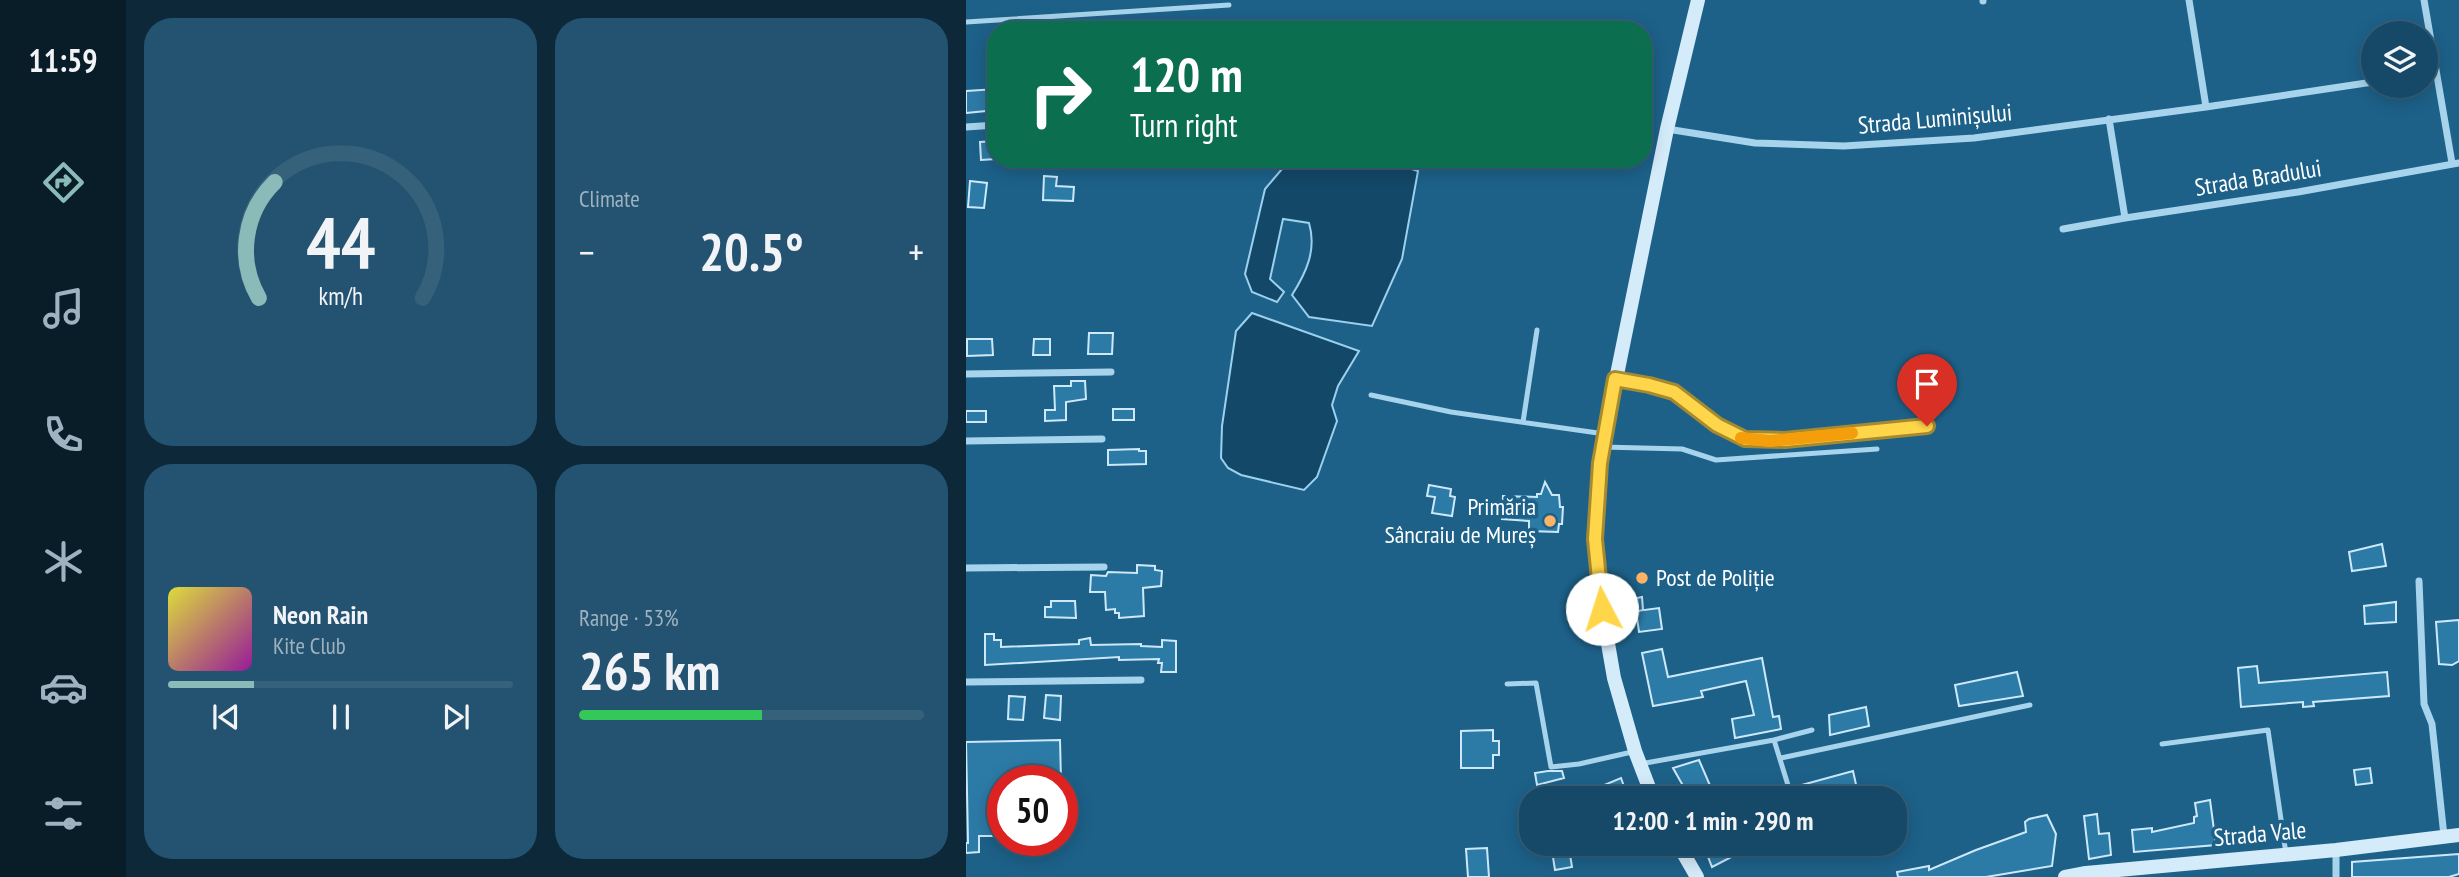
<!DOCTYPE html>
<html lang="en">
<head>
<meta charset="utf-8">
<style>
  :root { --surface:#164967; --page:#235370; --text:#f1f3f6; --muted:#9eb2c0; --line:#35617b; --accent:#8bbbb9 }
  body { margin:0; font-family:"PT Sans Narrow",sans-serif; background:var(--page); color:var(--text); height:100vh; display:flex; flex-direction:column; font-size:26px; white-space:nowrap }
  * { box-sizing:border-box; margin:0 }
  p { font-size:23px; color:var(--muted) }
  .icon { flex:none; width:38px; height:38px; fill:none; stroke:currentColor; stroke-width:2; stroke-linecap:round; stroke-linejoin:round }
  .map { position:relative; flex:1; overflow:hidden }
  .side { display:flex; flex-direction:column; gap:18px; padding:18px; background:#0c2839; width:840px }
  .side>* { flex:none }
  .hud { position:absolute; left:21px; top:21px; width:665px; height:147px; border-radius:28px; box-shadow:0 4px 18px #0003,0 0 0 2px var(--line); background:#0b6e4f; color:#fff; overflow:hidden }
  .controls { position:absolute; left:1395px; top:21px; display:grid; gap:14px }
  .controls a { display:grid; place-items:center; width:77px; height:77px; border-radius:50%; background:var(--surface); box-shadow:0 4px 18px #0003,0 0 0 2px var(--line); font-size:35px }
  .speed { position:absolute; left:21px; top:765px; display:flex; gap:14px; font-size:35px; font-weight:700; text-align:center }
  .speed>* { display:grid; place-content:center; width:91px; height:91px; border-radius:50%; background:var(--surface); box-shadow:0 4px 18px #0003,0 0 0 2px var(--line); line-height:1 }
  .speed .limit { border:10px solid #d22; background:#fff; color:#111 }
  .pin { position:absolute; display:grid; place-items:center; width:60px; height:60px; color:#fff; margin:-72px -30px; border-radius:50% 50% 50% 0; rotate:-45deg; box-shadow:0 0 7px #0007 }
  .pin .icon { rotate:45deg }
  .me { position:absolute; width:77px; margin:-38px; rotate:355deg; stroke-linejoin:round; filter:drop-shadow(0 0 5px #0008) }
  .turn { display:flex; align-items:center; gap:24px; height:147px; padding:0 28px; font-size:32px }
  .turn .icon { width:91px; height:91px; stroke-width:2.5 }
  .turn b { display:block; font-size:49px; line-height:60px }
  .big { font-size:52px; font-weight:700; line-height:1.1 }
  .side .card { flex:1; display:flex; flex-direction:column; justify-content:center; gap:10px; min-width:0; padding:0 24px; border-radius:28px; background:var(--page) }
  .side .dial { align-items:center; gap:0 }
  .dial svg { height:182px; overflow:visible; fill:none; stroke:var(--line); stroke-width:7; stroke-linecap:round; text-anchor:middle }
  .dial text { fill:var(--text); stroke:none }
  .song { display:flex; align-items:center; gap:21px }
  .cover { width:84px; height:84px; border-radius:10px; background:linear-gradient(135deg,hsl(60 70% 55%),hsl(300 70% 35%)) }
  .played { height:7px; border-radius:4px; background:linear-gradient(90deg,var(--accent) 25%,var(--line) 25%) }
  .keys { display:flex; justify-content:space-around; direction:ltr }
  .heat { display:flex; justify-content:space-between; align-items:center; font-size:38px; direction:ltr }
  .charge { height:10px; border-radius:5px; background:linear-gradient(90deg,#34c759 53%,var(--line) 0) }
  .side .tiles { flex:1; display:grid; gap:18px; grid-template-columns:repeat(2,1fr) }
  .trip { position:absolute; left:553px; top:786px; width:388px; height:70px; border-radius:28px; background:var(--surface); box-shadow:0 4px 18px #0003,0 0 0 2px var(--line); font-weight:700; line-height:70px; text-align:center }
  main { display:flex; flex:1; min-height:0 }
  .menu { display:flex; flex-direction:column; width:126px; justify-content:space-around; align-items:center; background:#091d29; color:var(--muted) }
  .menu .icon { width:49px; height:49px }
  .menu .active { color:var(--accent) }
  .menu b { font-size:32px; color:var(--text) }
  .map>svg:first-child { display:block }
  .water { fill:#134868; stroke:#9bd1ee; stroke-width:2 }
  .building { fill:#2c7ba7; stroke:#cde9f9; stroke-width:2 }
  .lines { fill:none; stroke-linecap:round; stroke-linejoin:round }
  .lane { stroke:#a7d4ec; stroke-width:5 }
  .street { stroke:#a7d4ec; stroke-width:7 }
  .secondary { stroke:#d4ebf9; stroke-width:14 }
  .route-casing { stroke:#a68a30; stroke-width:18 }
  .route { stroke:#ffd54a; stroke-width:12 }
  .slow { stroke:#f59e0b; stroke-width:12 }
  .poi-dot { fill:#fcb366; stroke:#1d6189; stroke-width:2.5 }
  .labels { text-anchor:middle; stroke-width:7; stroke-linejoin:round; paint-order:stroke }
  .street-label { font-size:24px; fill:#fff; stroke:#1d6189 }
  .poi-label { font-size:24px; fill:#fff; stroke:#1d6189; text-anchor:end }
</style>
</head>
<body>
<main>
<nav class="menu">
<b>11:59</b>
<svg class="icon active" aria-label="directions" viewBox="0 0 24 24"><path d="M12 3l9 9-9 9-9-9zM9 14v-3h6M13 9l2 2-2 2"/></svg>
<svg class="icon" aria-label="music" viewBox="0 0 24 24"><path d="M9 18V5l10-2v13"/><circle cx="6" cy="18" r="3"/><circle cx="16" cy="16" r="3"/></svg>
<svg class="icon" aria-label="phone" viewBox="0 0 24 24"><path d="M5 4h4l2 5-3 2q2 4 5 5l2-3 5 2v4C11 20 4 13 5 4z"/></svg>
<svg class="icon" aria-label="climate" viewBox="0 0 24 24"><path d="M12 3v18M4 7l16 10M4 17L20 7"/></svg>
<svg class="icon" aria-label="car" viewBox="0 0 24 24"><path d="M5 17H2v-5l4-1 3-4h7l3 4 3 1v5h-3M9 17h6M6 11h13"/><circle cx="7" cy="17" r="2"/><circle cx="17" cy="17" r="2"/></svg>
<svg class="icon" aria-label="filters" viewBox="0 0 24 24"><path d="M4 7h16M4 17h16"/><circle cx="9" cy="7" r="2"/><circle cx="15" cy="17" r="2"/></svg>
</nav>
<section class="side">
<div class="tiles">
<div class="card dial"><svg viewBox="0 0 100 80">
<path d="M14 69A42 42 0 1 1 86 69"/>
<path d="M14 69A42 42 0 0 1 21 18" stroke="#8bbbb9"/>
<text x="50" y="56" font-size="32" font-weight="700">44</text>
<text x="50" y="72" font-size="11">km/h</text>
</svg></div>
<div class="card"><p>Climate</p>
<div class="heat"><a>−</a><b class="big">20.5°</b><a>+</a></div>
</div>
<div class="card">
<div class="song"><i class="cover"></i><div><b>Neon Rain</b><p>Kite Club</p></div></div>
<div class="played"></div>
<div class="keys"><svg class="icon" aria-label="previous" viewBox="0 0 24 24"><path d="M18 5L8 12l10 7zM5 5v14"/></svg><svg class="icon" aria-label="pause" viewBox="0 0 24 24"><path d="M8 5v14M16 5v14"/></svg><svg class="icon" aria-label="next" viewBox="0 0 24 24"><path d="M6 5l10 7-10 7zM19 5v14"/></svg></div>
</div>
<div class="card"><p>Range · 53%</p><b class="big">265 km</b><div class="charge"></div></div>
</div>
</section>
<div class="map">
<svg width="1493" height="877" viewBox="0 0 1493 877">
  <rect width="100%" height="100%" fill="#1d6189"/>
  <path class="water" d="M333,159H414L452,171L436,259L406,326L343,317L326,295C340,273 351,250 343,223L317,219L304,279L318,292L311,302L286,292L279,274L299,189L316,169Z
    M286,313L393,351L372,386L366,405L371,421L351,477L338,490L275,475L262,468L255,458L256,426L270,331Z"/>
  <path class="building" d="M30,89V110L0,113V91Z
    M30,141V159L15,160L14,142Z
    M78,176L91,177L90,186L108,187L107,201L77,200Z
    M4,181L21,183L18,208L2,207Z
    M123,333H147L146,354H122Z
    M1,339H26L27,355L1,356Z
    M68,339H84V355H67Z
    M105,381H119L120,399L100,402V420L79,421V410H89L88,386H105Z
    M147,409H168V420H147Z
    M0,411H20V422H0Z
    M173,449V451H180V464L142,465V450Z
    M579,482L586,495H593L594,507H597L596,524H593L592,532L563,531V521L536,519L537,496L571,497V494H575Z
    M463,485L485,489L484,496L489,497L486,516L466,513L469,497L461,496Z
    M1416,544L1420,566L1386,571L1383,552Z
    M171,565L189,566V570L196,571L195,586L177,588L178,616L153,618V613H149V609L140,610L139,592H124L125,575L140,576L142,572L171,573Z
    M676,597L677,610L668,612L666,599Z
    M85,601H109L110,618L79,617V607H85Z
    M1430,602V622L1399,624L1398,606Z
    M693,608L696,629L673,632L670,611Z
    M1493,620V661L1486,665L1473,664L1470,622Z
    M19,634H28V640H35V647L113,644V640L124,638L125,645L175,644V646L196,647V640L210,641V672H195L196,663H192L193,659L153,660V657L19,665Z
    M696,649L702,677L796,658L807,717L813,716L815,729L769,738L766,719L788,715L780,681L735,691L737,697L687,706L676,653Z
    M1291,666L1293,683L1421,672L1423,696L1347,702L1348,706L1337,707V702L1275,707L1272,668Z
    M1051,672L1057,696L993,706L989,685Z
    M80,695L95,696L94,720L78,718Z
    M43,696L59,697L57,720L42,719Z
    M900,707L903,726L864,735L863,715Z
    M527,730V741H533V755H527V768H495V731Z
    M94,740L95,780H37V836H13V852L0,853V843H2L0,742Z
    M733,760L746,790L724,798L707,768Z
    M1404,768L1406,783L1390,785L1388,770Z
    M582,771H596L598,778L571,785L569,773Z
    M887,771L893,798H834L832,786Z
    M655,778L660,792L644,798H607Z
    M1244,800L1250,845L1168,852L1166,830L1186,828V832L1228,823V817L1231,816L1229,803Z
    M1131,814L1133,834L1143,833L1145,855L1123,859L1118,816Z
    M1081,815L1090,834L1086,866L1020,877H932L931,872L963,866V870L1010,850L1060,832L1059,822L1063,819Z
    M754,844H774L777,851L746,867L739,849Z
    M521,848L523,877H502L500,849Z
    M603,848L606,867L589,870L586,851Z
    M1493,854V874L1483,877H1386V862Z"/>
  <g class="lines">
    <path class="lane" d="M0,22L263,5
      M652,380L683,385L708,392L751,425L779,439L819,440L961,426
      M405,395L485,412L639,434
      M557,422L571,330
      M636,447L716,449L750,460L911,449
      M541,684L570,683L585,767L613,764L666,752
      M808,740L826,798
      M1196,744L1302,730L1320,854
      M815,758L1064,705
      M674,764L808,740L846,730"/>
    <path class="street" d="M1017,0V1
      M1223,0L1240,107
      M1458,0L1486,163
      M1143,119L1159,218
      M0,127L30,125
      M701,129L789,143L878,146L1008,138L1240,107L1407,82
      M1097,229L1159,218L1332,192L1493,163
      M0,374L145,372
      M0,441L136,439
      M0,568L138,567
      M1453,581L1458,704L1466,724L1478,836
      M0,682L175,680
      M1370,850V877"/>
    <path class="secondary" d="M687,798L669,751L648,678L636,609L629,539L633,463L701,129L732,0
      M712,844L731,877
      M1099,877L1120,873L1370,850L1493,835"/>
  </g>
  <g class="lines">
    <g class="route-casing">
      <path id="route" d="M636,609L629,539L634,463L649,379L683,385L708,392L751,425L779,439L819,440L961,426"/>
    </g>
    <use href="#route" class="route"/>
    <path class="slow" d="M775,438L804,441L886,433"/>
  </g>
  <g class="poi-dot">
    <circle cx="584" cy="521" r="7"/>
    <circle cx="676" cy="578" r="7"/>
  </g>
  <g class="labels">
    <g class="street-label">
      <text transform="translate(969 119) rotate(-5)" y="8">Strada Luminișului</text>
      <text transform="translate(1292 178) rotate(-9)" y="8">Strada Bradului</text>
      <text transform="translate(1294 834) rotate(-5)" y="8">Strada Vale</text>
    </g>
    <g class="poi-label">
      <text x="570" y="515">Primăria<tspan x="570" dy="28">Sâncraiu de Mureș</tspan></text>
      <text x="690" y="586" text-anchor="start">Post de Poliție</text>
    </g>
  </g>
</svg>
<div class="controls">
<a><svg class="icon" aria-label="layers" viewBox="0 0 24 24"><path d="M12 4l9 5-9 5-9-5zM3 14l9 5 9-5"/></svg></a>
</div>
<div class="speed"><div class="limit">50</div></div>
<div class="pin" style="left:961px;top:426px;background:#d93025"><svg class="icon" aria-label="arrive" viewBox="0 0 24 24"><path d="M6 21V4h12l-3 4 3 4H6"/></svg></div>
<svg class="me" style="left:636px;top:609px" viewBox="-20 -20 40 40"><circle r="19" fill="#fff"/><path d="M0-13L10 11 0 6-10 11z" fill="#ffd54a"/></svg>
<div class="trip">12:00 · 1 min · 290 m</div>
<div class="hud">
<div class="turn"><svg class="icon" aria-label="right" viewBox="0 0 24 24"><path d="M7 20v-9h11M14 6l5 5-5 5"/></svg><div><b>120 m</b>Turn right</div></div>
</div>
</div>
</main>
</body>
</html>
